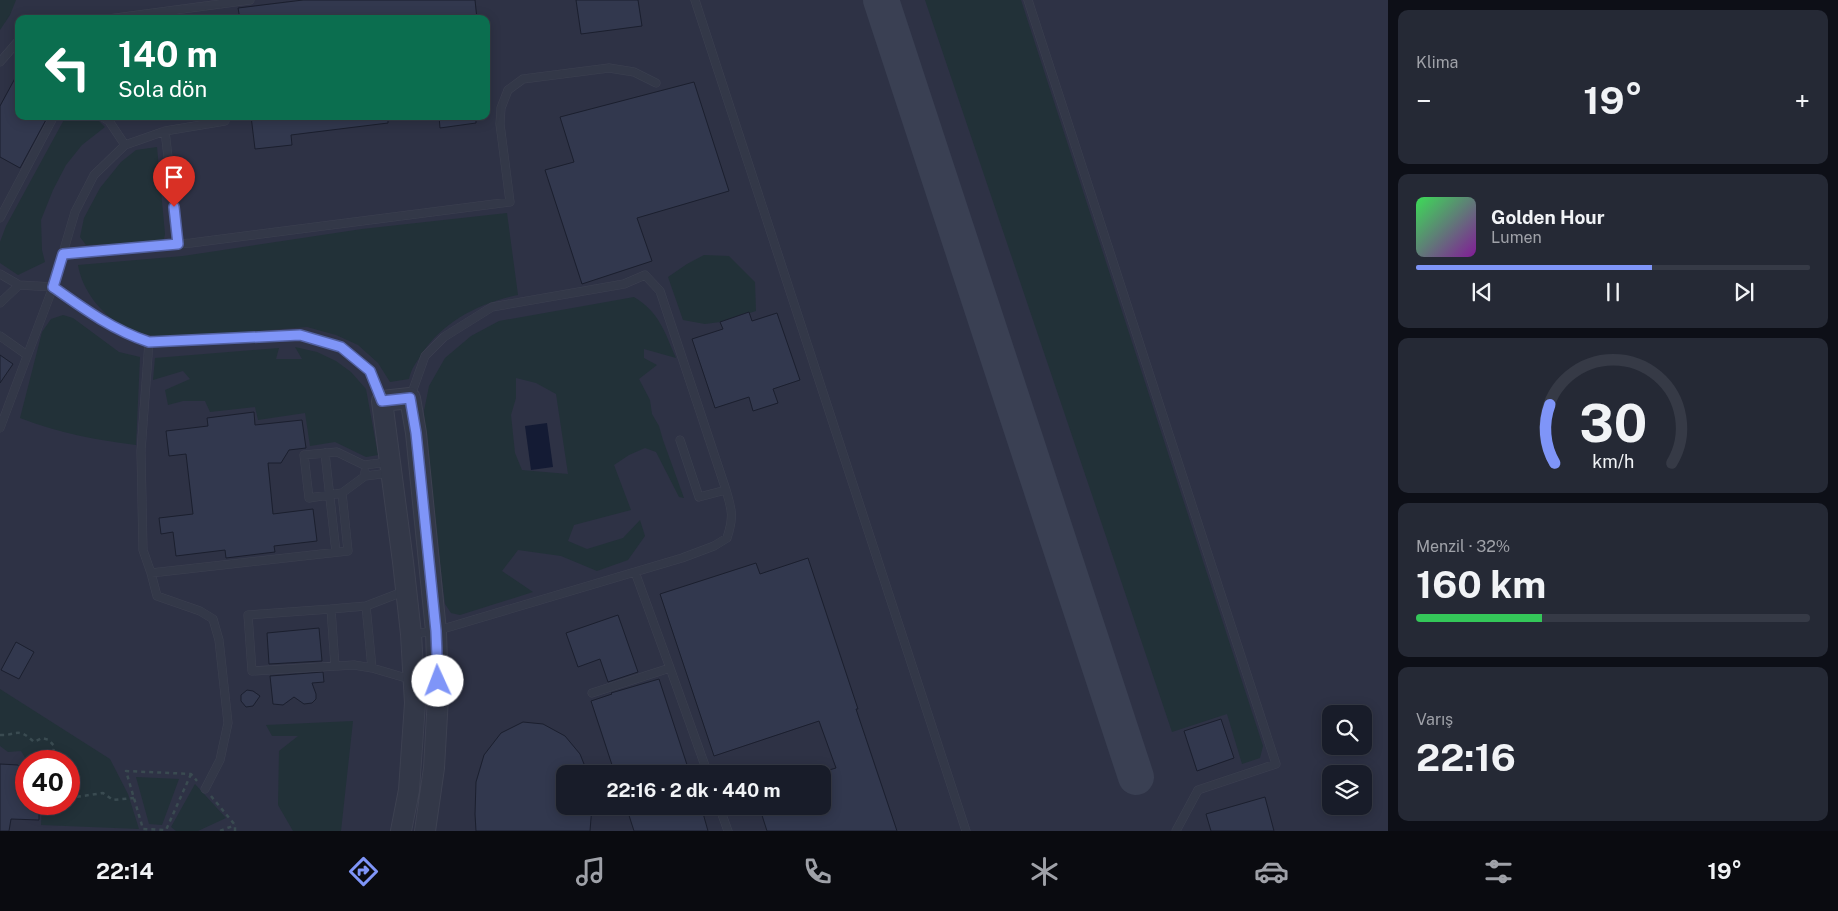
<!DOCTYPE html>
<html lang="tr">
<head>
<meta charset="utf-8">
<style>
  :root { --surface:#181c29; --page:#252935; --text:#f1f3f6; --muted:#9fa1a8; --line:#363a46; --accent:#7f95f8 }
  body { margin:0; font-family:"Public Sans",sans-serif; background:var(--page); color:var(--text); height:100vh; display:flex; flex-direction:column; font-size:19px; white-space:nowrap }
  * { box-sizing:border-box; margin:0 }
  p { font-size:16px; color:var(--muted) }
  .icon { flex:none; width:28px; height:28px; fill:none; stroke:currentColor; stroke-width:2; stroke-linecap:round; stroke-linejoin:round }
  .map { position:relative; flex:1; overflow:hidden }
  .side { display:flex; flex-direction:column; gap:10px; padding:10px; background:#0d0f17; width:450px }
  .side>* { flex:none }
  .top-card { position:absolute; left:15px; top:15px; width:475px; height:105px; border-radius:10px; box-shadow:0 2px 12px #0003,0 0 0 1px var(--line); background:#0b6e4f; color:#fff; overflow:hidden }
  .tools { position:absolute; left:1322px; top:705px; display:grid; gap:10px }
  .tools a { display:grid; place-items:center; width:50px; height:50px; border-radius:10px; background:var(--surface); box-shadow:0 2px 12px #0003,0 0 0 1px var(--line); font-size:25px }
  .speed { position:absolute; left:15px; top:750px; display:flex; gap:10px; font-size:25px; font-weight:700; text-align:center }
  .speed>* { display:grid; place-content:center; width:65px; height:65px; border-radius:50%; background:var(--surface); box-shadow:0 2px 12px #0003,0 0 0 1px var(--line); line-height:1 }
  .speed .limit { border:8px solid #d22; background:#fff; color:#111 }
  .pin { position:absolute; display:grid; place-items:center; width:42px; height:42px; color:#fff; margin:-51px -21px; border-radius:50% 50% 50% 0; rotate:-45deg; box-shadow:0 0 5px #0007 }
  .pin .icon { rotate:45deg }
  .me { position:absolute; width:55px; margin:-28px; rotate:358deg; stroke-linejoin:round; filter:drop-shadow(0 0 4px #0008) }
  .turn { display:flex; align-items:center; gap:18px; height:105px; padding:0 20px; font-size:22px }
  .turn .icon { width:65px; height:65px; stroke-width:2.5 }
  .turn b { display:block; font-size:35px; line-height:42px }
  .big { font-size:38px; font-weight:700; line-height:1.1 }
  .side .card { flex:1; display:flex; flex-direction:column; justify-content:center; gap:8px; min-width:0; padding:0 18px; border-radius:10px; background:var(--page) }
  .side .dial { align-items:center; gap:0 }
  .dial svg { height:130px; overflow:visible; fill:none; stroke:var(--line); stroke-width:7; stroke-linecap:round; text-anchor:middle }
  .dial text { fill:var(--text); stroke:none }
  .song { display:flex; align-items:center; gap:15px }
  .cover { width:60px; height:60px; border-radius:8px; background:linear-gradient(135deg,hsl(130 70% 55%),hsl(290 70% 35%)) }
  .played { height:5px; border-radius:2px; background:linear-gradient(90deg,var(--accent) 60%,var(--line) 60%) }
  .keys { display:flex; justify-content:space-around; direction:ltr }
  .heat { display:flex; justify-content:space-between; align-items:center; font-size:28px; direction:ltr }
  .charge { height:8px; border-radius:4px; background:linear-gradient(90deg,#34c759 32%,var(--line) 0) }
  .trip { position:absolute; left:556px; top:765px; width:275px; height:50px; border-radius:10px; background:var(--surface); box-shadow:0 2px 12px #0003,0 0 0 1px var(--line); font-weight:700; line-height:50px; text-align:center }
  .tab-bar { display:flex; height:80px; justify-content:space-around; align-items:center; background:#0a0b10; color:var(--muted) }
  .tab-bar .icon { width:35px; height:35px }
  .tab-bar .current { color:var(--accent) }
  .tab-bar b { font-size:22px; color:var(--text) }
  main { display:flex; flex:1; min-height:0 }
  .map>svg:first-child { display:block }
  .airport { fill:#2e3245; fill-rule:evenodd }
  .green { fill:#223138; fill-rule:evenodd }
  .water { fill:#141b34 }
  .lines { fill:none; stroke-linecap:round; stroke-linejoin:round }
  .taxiway { stroke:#3a4053; stroke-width:36 }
  .building { fill:#32384e; stroke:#1b1f2e }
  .service-casing { stroke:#3d4151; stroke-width:9 }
  .tertiary-casing { stroke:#3d4151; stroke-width:22 }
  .path { stroke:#3a4b51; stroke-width:2.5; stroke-dasharray:4 4; stroke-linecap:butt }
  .service { stroke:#333848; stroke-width:8 }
  .tertiary { stroke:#333848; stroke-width:20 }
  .route-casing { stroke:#5361a1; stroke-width:12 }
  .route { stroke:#7f95f8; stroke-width:9 }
</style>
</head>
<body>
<main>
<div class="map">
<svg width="1388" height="831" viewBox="0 0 1388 831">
  <rect width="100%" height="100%" fill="#202537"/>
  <path class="airport" d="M0,0H1388V831H0ZM19,19H486V116H19ZM1331,714H1364V746H1331ZM26,761H69V804H26ZM565,774H822V806H565ZM1331,774H1364V806H1331Z"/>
  <path class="green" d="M0,0H16L10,15L0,30Z
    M925,0H1021L1263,746L1260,758L1242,764L1227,714L1172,732Z
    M66,116H94L105,127L82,145L66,165L53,190L41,220L42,250L45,262L18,275L0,263V242L6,226Z
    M157,147L165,234L164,239L157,242L86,245L80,237L84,218L100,188L121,162L136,150Z
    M507,213L518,295C480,303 443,321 421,355C416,363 411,369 409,379L390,382L378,363L358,345L336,335L307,327L168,338C153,336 136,333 123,326C101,314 82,290 78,265L183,256L362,229Z
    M704,255L729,256L755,282L756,311L720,322L705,324L683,320L668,277L687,264Z
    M634,297C660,313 664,331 676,358L644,349V358L657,365L639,379L650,400L652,414L659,426L663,440L684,498L679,497L656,452L645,448L629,455L614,465L631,510L574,525L568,541L587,549L623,538L640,520L645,536L628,560L597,571L561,556L518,550L502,571L533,592L460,615L451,613L445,604L426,447L424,411L429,386L445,358L471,336L499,321ZM516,378L536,383L556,394L568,474L522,470L515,453L511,415L516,398Z
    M63,315L73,318L119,352L140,357L136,445C96,440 58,433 20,418L42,332L51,319Z
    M295,347L317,352L336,361L351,372L366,389L378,455L366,457L335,442L310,446L305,413L258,420L255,407L210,412L205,401H183L168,405L165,390L190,379L183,371L153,380L155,358L279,348L276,359H302Z
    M0,689L110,759L128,794L139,829L41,825L42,804H69V761H27L21,751L8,752L0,746Z
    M353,721L341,831H293L278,805L279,751L298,736H272L266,725Z
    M136,777L179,779L162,825L149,824Z
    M195,784L226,818L198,831H176L171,827Z"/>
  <path class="water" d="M547,423L553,467L531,470L525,426Z"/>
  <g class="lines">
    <path class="taxiway" d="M881,0L1136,777"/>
  </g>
  <path class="building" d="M303,0H475L477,19H240L238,8Z
    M576,0H638L642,26L581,34Z
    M19,71V116H48L20,168L0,157V106Z
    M694,82L729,191L637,218L652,261L582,284L545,170L574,162L560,117Z
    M251,116H388V123L291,135L292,145L255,149Z
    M439,116H476V123L440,128Z
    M749,312L752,321L777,313L800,380L773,389L778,403L753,411L749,397L715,408L692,339L723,329L720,322Z
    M0,355L13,364L0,383Z
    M254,412L255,425L302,420L306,448L289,450L281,463H268L273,514L313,509L317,541L274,546L275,552L226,558L225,550L176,556L173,532L161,534L159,518L193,514L186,454L169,456L166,431L208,426L207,418Z
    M808,558L858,709H856L897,831H767L759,806H822V772L836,768L819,721L714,756L660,594L756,563L760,574Z
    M618,615L638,672L608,682L600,659L578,667L566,633Z
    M319,628L322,661L269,664L267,633Z
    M16,642L34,652L19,679L1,670Z
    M323,672L324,682L312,683L316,694V699L312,703L304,704L294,697L283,705L273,704L270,676Z
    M659,679L690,774H615L591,701L612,694L611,693Z
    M247,690L253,691L260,696L253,706L246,707L241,701V695Z
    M1221,719L1234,758L1197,771L1184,731Z
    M523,722L543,724L565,736L580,754L588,774H565V806H592L590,831H476L475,814L476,782L484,755L501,733Z
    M0,764L18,765L26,775V804H39V820L11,819L9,831H0Z
    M1265,797L1274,831H1211L1206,814Z
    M626,806H701L708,831H634Z"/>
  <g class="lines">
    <g class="service-casing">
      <path id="service" d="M695,0L966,831
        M1028,0L1276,764L1198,790L1176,831
        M108,19L250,0
        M0,62L19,40
        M101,116L109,121L125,145
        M165,131L178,244L191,243L510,202L500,124L501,108L508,90L523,79L609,68L634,72L656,83
        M0,218L54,116
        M63,255L178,244
        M0,274L19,285L0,303
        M19,285L53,287L96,317L126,334L149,342L300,335L341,347L370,371L382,400
        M0,336L27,355
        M149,342L141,451L143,550L151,573L348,551L342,493L365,476
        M410,398L425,356L444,337L492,307L624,284L645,275L660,291L726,490L699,497L680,440
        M0,428L53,287L75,212L94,175L125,145L165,131L225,121
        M325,453L336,552
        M365,472V476L390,473
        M342,493L309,498L304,455L337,452L364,465L389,462
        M635,572L670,668
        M151,573L157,596L200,611L213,619L219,640L228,723L220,760L205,789
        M405,591L366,606L372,668L413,680
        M331,609L248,615L252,671L354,665L372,668
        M412,634L436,631L682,558L714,546L727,538C734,517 732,510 726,490
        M335,666L331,609L366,606
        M592,693L670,668L708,774
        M719,806L728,831"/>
    </g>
    <g class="tertiary-casing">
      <path id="tertiary" d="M401,831L409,790L415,703L411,634L403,562L382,401L410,398L416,433L436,631L438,697L434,768L425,831"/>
    </g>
    <path class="path" d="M0,735C17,736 17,726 34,742L42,738L49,740L54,746L52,761
      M191,774L166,830L143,829L126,771L191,774L197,781
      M211,796L235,825V831
      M69,798L103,793L113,800L134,798
      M220,831L235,825"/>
    <use href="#service" class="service"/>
    <use href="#tertiary" class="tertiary"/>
  </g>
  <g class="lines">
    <g class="route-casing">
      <path id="route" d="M174,207L178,244L63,254L53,287C84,309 113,330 149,342L300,335L341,347L370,371L382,401L410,398L416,433L436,631L438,681"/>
    </g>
    <use href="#route" class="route"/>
  </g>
</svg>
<div class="tools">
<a><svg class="icon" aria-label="search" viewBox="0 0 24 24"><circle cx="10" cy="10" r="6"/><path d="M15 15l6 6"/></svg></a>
<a><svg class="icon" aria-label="layers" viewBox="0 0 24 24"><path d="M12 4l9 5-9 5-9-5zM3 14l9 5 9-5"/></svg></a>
</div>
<div class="speed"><div class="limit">40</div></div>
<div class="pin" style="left:174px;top:207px;background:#d93025"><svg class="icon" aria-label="arrive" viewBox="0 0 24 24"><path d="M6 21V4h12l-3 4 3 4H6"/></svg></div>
<svg class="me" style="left:438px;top:681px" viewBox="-20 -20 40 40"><circle r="19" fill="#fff"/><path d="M0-13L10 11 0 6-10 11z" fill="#7f95f8"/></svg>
<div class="trip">22:16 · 2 dk · 440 m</div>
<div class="top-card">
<div class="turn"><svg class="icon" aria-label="left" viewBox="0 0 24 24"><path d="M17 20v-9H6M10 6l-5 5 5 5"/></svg><div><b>140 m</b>Sola dön</div></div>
</div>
</div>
<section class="side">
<div class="card"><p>Klima</p>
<div class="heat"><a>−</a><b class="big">19°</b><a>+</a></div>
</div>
<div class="card">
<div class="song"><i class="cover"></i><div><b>Golden Hour</b><p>Lumen</p></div></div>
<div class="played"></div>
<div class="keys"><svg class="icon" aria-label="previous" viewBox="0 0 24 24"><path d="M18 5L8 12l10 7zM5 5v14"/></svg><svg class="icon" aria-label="pause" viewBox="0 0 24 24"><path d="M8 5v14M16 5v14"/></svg><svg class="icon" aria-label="next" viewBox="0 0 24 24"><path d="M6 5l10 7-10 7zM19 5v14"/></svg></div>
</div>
<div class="card dial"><svg viewBox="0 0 100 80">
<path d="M14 69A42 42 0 1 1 86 69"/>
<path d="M14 69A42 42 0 0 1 11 33" stroke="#7f95f8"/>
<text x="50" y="56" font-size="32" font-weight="700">30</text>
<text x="50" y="72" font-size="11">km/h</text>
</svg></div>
<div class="card"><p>Menzil · 32%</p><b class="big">160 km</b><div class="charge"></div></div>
<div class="card"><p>Varış</p><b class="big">22:16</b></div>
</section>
</main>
<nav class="tab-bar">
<b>22:14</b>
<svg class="icon current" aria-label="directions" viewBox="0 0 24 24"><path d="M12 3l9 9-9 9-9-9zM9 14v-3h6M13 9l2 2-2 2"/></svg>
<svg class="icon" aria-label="music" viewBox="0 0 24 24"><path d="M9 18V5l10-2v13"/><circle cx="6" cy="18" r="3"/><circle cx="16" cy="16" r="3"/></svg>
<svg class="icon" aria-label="phone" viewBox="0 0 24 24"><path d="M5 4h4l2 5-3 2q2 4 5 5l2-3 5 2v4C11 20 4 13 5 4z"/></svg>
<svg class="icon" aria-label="climate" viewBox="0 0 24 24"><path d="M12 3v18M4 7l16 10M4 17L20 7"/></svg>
<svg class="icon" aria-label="car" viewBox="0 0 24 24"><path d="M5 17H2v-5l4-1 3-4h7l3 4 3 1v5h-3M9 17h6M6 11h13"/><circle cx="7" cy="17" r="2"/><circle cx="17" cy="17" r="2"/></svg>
<svg class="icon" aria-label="filters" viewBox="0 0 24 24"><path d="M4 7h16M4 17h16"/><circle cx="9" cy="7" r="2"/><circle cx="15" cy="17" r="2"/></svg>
<b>19°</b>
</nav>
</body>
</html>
